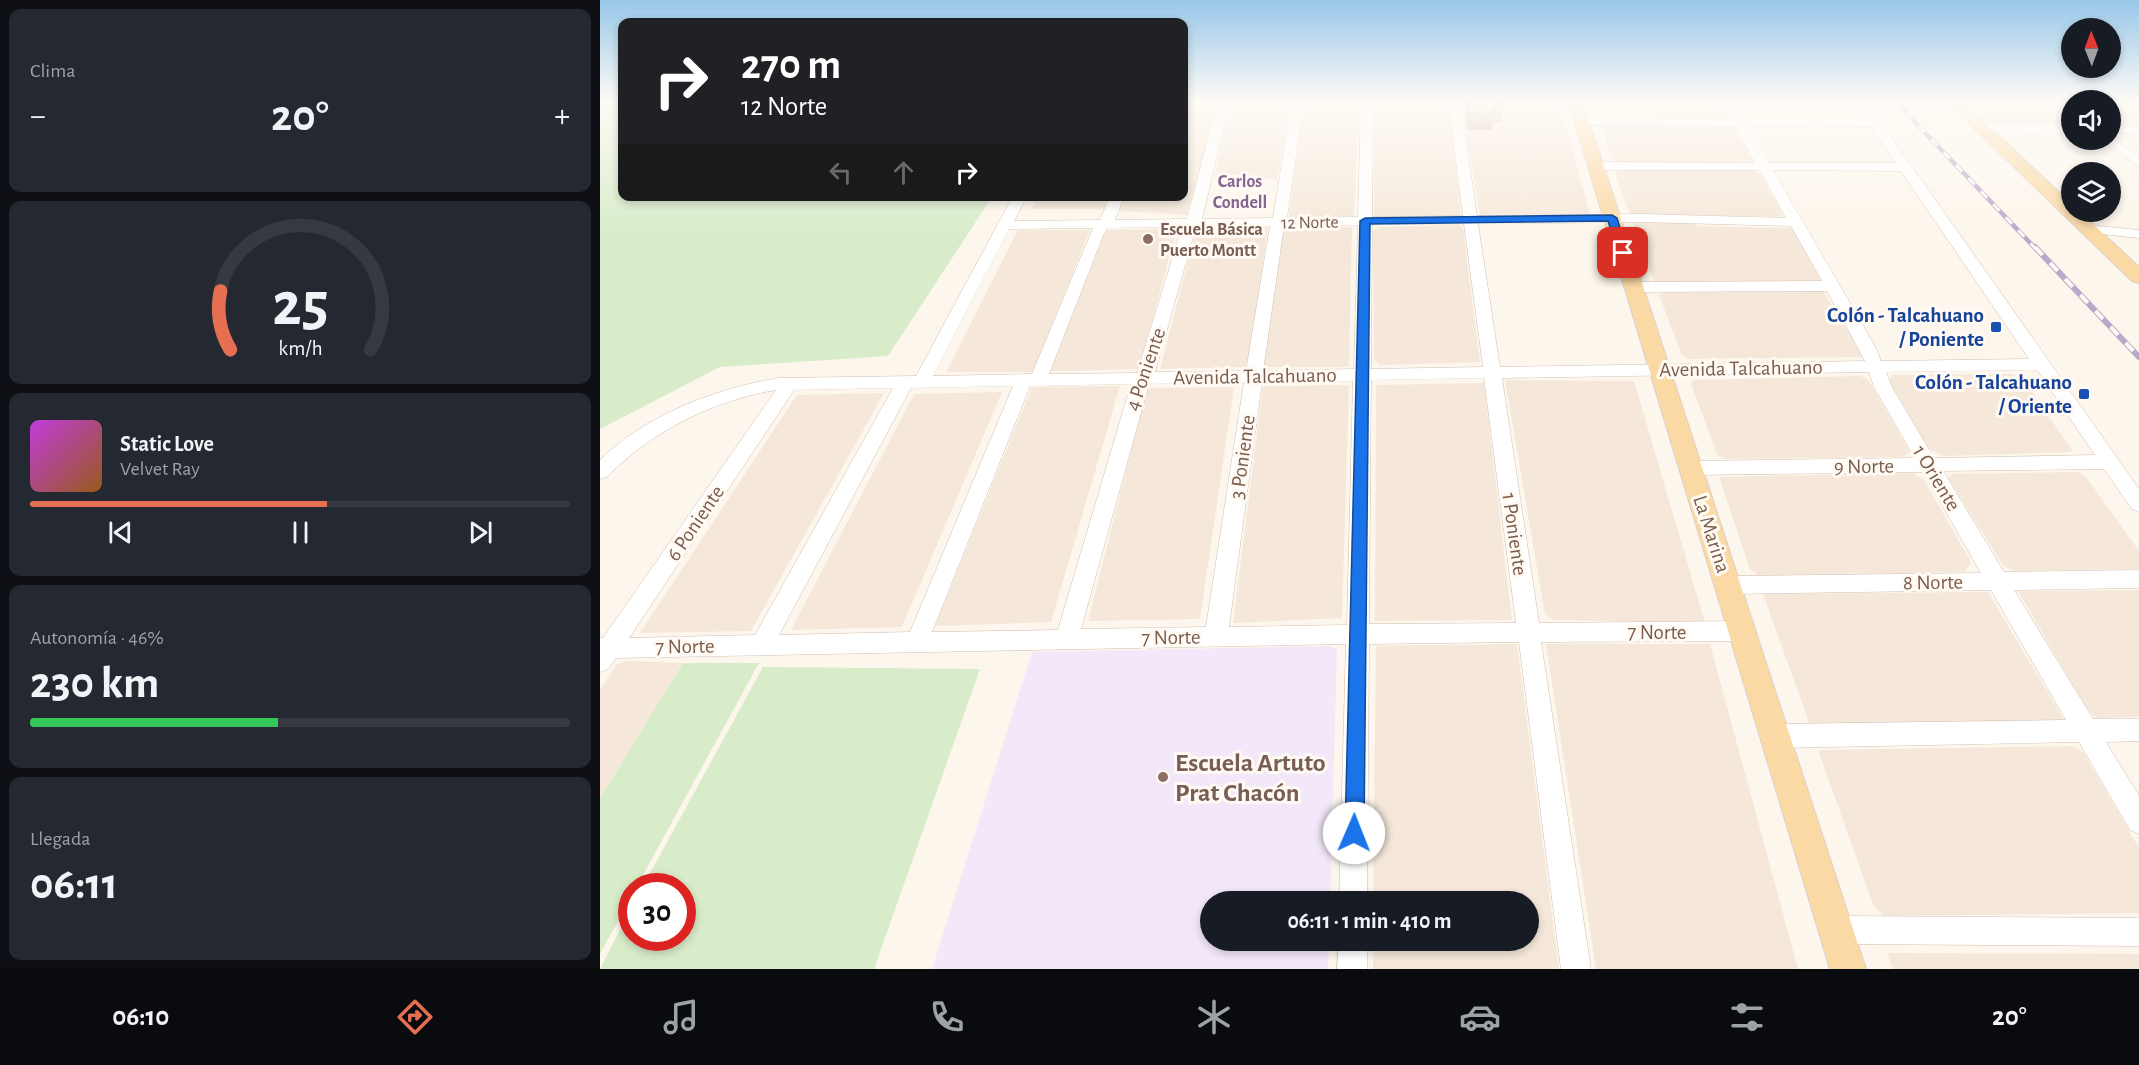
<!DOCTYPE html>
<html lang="es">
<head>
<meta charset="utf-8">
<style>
  :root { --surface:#171b24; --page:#242831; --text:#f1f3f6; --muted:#9ea1a6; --line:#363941; --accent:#e76f51 }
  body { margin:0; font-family:"Alegreya Sans",sans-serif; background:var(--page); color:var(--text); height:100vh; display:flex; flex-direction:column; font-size:22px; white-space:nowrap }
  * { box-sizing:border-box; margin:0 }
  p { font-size:20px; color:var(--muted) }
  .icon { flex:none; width:33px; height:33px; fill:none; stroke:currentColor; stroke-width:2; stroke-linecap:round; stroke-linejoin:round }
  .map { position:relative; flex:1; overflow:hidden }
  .side { display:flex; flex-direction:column; gap:9px; padding:9px; background:#0d0f14; width:600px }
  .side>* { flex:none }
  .banner { position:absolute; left:18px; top:18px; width:570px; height:183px; border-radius:12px; box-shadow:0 3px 9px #0003; background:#202124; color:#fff; overflow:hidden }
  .needle { width:39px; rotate:359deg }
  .fabs { position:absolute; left:1461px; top:18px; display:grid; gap:12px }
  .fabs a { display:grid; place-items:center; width:60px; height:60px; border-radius:50%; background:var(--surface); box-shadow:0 3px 9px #0003; font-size:30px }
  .speed { position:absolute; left:18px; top:873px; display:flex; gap:12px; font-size:30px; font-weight:700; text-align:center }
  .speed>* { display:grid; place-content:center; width:78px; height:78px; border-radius:50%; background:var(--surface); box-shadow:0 3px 9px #0003; line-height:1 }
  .speed .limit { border:9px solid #d22; background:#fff; color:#111 }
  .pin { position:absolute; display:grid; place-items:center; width:51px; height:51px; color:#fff; margin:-26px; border-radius:12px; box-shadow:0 3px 9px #0006 }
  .me { position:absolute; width:66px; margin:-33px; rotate:1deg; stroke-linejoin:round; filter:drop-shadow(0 0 4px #0008) }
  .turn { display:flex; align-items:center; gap:21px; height:126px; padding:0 24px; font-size:27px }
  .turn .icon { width:78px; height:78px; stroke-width:2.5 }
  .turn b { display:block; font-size:42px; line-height:51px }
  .lanes { display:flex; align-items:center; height:57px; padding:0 24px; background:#0003; justify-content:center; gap:30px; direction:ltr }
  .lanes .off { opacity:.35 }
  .big { font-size:45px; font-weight:700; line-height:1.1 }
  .side .widget { flex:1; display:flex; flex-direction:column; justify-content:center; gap:9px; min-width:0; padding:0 21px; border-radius:12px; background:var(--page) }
  .side .dial { align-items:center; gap:0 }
  .dial svg { height:156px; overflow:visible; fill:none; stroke:var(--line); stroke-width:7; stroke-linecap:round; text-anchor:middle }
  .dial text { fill:var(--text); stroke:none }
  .song { display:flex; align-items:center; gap:18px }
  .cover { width:72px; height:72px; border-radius:9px; background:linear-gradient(135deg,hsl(290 70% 55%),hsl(30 70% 35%)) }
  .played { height:6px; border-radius:3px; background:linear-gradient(90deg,var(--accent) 55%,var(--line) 55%) }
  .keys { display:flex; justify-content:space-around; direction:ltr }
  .heat { display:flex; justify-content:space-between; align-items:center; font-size:33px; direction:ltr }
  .charge { height:9px; border-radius:4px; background:linear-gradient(90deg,#34c759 46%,var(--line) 0) }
  .trip { position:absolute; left:600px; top:891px; width:339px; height:60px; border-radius:30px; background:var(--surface); box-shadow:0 3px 9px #0003; font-weight:700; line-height:60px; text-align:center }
  .dock { display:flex; height:96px; justify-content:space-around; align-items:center; background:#090b0e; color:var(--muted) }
  .dock .icon { width:42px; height:42px }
  .dock .current { color:var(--accent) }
  .dock b { font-size:27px; color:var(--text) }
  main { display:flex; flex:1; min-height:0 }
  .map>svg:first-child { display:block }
  .residential { fill:#f5e8da }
  .education { fill:#f3e8fa }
  .green { fill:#d8ecc9 }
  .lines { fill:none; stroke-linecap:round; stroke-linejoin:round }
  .minor-casing { stroke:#d1beb0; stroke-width:1 }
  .major-casing { stroke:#dad1cd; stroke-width:2 }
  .minor { fill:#fff; fill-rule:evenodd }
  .major { fill:#fbd9a5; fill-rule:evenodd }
  .rail-far1-casing { stroke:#b9a8c9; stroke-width:4.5 }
  .rail-casing { stroke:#b9a8c9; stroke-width:6 }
  .rail-far1 { stroke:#fffaf3; stroke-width:3; stroke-dasharray:9; stroke-linecap:butt }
  .rail { stroke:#fffaf3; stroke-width:4; stroke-dasharray:11; stroke-linecap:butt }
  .wall { fill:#d1b7a8 }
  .building { fill:#f3d5c3; stroke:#aa9588; stroke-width:1.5 }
  .route { fill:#1a73e8; stroke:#114b97; stroke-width:1.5 }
  .education-dot { fill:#8d6e63; stroke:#fffaf3; stroke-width:2 }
  .transit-dot { fill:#1a4fb4; stroke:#fffaf3; stroke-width:2 }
  .labels { text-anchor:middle; stroke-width:6; stroke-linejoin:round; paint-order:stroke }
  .far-neighbourhood-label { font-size:18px; font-weight:bold; fill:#846695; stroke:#fffaf3 }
  .far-street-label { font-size:18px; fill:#7a5c4d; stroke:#fffaf3 }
  .far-education-label { font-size:18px; font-weight:bold; fill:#785e54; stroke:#fffaf3; text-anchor:start }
  .transit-label { font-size:21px; font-weight:bold; fill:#164399; stroke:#fffaf3; text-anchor:end }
  .street-label { font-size:21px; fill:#7a5c4d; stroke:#fffaf3 }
  .near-education-label { font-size:26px; font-weight:bold; fill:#785e54; stroke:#fffaf3; text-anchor:start }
</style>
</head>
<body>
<main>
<section class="side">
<div class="widget"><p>Clima</p>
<div class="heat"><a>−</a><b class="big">20°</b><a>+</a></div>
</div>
<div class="widget dial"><svg viewBox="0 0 100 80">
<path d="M14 69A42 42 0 1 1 86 69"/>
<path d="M14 69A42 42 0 0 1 9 39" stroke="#e76f51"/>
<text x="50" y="56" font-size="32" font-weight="700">25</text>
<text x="50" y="72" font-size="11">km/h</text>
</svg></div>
<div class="widget">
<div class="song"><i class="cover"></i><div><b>Static Love</b><p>Velvet Ray</p></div></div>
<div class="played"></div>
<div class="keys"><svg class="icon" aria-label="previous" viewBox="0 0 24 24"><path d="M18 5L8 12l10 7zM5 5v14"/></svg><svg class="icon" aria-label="pause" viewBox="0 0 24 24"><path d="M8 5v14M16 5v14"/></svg><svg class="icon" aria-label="next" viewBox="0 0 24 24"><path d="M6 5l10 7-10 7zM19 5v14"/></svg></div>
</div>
<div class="widget"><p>Autonomía · 46%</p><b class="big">230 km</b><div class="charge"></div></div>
<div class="widget"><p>Llegada</p><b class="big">06:11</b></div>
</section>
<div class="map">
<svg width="1539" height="969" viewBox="0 0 1539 969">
  <rect width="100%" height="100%" fill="#fdf6ec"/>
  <path class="residential" d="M584,100H619L589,215L519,211L524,197L584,196Z
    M632,100H691L677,179L614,178Z
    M705,100H759L754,216L689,217Z
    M774,100H848L861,216L774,218Z
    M861,100H958L990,214L880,215Z
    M993,100H1119L1129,117L999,118Z
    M1361,100H1450L1471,117V123H1390L1385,121Z
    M1469,100H1539V124H1511L1510,100L1471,102Z
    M1004,125H1132L1153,161L1014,163L1001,126Z
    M1019,170H1152L1159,173L1183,215L1179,217L1030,214L1015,173Z
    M438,197H510L505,209H431Z
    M1036,223H1094L1096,226L1192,228L1221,279L1219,282L1055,284L1034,225Z
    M859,225L863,228L880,362L780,365L774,360L773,230L778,227Z
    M597,227H668L648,367L560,369Z
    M752,227L749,367H663L683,228Z
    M577,229L539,369L450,371L506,230Z
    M418,230H490L433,372H346Z
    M1223,291L1264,357L1088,359L1081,353L1059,295L1064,292Z
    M1412,374L1424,380L1473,452L1343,456L1329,449L1288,381L1293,375Z
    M1261,376L1269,381L1310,452L1303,457L1124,459L1117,454L1091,384L1094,380Z
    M905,380L1034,381L1105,623L953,620L945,614Z
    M884,383L912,620L775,621L776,385Z
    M749,385L742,618L633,623L663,386Z
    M520,386L451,622L335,626L432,387Z
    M634,387L600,619L488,621L547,388Z
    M402,392L302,627L191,630L314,394Z
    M284,393L151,631L40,633L197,395Z
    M1479,472L1486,477L1539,551V569L1413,571L1403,565L1348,478L1352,474Z
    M1313,473L1324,480L1371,562L1365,572L1158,575L1150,569L1119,477Z
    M1539,590V717L1497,718L1487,709L1418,591Z
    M1388,592L1464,720L1210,725L1163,594Z
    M917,644L959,969H773V941L928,940V902L773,901L776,646Z
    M1110,644L1198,969H996L946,644Z
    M26,661L83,663L0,798V690L17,664Z
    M1474,746L1483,752L1539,848V913L1284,916L1274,907L1218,750Z
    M1287,953L1539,954V969H1293Z"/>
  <path class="education" d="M730,646L737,650L730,901L610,902V940L729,941L728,969H332L432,652Z"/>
  <path class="green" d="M0,100H22V196L392,197L288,356L120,367L0,429Z
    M83,663H159L37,886H32L31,897L0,954V798Z
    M163,667L380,669L274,969H0L31,908L32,938H82V886H43Z"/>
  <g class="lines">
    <g class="minor-casing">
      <path id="minor" d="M618,100H630L602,219L673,218L692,100H704L687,218L758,217L761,100H773L772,217L863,216L848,100H860L877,216L1041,214L1186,218L1160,170H996L990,166L996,162L1155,163L1135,126L981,125L975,121L981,117L1131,118L1120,100H1132L1143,118L1266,119L1253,100H1265L1539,489V512L1532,509L1504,469L1343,471L1404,572L1539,570V588L1414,590L1493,719H1539V741L1506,742L1539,796V834L1530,830L1479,742L1175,748L1166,744L1163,736L1166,728L1175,724L1466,720L1391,590L1128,594L1120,591L1117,585L1120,579L1128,576L1381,573L1323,472L1091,475L1084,473L1081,468L1084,463L1091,461L1315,458L1274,387L1269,372L902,378L939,623L1142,621L1150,624L1153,631L1150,638L1142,641L941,642L991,969H961L919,642L769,644L767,902H739L746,644L16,658L8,669L0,672V638H3L176,390C114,400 50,432 7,477L0,479V460C45,415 117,388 179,378L316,376L413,196H427L414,221L500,220L510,196H524L515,220L587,219ZM1147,126L1271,127L1296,163H1168ZM1173,170L1301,171L1429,359L1281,361L1276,348ZM1041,222L1191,226L1222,281L1034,282L1026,287L1034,292L1227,291L1265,361L900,367L878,224ZM864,224L883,367L771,369L772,225ZM758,225L754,369L663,371L684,226ZM670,226L646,371L555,372L596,227ZM582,227L537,373L449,374L504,233L508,228ZM409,229L493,228L432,374L333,376ZM1437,370L1495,455L1334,458L1292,387L1286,372ZM884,378L916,623L769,624L771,380ZM753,381L747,625L629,627L662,382ZM644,382L606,627L481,629L549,384ZM531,384L458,630L332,632L430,386ZM413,386L310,632L179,635L311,388ZM293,388L155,635L29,638L194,390Z
        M1454,100H1467L1472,103V112Z
        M1382,124L1472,125V133L1378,131L1376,128Z
        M1510,125L1539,126V134L1510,133Z
        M1510,136L1539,157V167L1506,143L1504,140H1510Z
        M1488,225L1539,230V238L1483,232L1481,229L1483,226Z
        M1236,916L1539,918V946L1236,944L1226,940L1222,930L1226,920Z
        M739,940H767V969H737Z"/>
    </g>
    <g class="major-casing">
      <path id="major" d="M968,100H982L1266,969H1230Z
        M1345,100H1360L1472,204V212H1480L1539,267V283L1532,281Z"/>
    </g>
    <use href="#minor" class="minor"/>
    <use href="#major" class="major"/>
    <g class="rail-far1-casing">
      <path id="rail-far1" d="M1294,100L1436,249"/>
    </g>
    <g class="rail-casing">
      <path id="rail" d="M1435,247L1539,357"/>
    </g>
    <use href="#rail-far1" class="rail-far1"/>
    <use href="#rail" class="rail"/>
  </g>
  <path class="wall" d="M866,102L903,106L901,122H893L892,130H867L865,118Z"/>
  <path class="building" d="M866,102H902L903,106H895L894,114L868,113Z"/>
  <linearGradient id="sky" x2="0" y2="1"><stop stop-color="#97c7e8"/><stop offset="0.43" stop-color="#fefbf6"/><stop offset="1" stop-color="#fefbf6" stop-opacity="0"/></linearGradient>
  <rect width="1539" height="235" fill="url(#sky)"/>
  <path class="route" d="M1012,215L1017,218L1028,253L1027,255L1018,253L1008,221L770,224L764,833L761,840L754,843L748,840L745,833L760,221L765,218Z"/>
  <g class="education-dot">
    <circle cx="548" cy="239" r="6"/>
    <circle cx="563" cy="777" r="6"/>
  </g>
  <g class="transit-dot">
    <rect x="1390" y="321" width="12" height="12" rx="3"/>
    <rect x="1478" y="388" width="12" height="12" rx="3"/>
  </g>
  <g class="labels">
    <g class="far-neighbourhood-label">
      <text x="640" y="187">Carlos<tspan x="640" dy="21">Condell</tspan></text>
    </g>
    <g class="far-street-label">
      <text transform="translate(710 222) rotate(-1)" y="6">12 Norte</text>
    </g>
    <g class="far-education-label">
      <text x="560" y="235">Escuela Básica<tspan x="560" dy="21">Puerto Montt</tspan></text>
    </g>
    <g class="transit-label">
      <text x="1384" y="322">Colón - Talcahuano<tspan x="1384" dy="24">/ Poniente</tspan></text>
      <text x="1472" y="389">Colón - Talcahuano<tspan x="1472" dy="24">/ Oriente</tspan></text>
    </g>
    <g class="street-label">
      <text transform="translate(1141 368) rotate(-1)" y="7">Avenida Talcahuano</text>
      <text transform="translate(545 369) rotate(-71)" y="7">4 Poniente</text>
      <text transform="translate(655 376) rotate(-1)" y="7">Avenida Talcahuano</text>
      <text transform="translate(642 457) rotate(-82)" y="7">3 Poniente</text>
      <text transform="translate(1264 466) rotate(-1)" y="7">9 Norte</text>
      <text transform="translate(1337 478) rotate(59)" y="7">1 Oriente</text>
      <text transform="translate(95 523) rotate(-56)" y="7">6 Poniente</text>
      <text transform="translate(915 534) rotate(82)" y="7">1 Poniente</text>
      <text transform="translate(1112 534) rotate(72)" y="7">La Marina</text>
      <text transform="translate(1333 582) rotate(-1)" y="7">8 Norte</text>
      <text x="1057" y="639">7 Norte</text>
      <text transform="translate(571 637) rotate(-1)" y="7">7 Norte</text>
      <text transform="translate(85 646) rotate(-1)" y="7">7 Norte</text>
    </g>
    <g class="near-education-label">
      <text x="575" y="771">Escuela Artuto<tspan x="575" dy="30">Prat Chacón</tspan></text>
    </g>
  </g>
</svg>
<div class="fabs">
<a><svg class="needle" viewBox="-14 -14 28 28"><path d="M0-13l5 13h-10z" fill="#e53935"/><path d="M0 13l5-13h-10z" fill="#9ea1a6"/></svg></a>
<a><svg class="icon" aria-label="sound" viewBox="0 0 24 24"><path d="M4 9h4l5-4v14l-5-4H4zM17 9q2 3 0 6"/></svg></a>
<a><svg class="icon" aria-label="layers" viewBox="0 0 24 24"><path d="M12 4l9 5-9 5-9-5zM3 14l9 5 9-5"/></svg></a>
</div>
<div class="speed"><div class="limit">30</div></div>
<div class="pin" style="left:1023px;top:253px;background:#d93025"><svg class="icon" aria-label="arrive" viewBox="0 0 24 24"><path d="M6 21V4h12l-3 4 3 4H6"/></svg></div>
<svg class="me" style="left:754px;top:833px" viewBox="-20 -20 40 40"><circle r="19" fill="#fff"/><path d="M0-13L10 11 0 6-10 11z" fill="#1a73e8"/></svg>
<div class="trip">06:11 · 1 min · 410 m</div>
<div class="banner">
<div class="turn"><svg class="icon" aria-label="right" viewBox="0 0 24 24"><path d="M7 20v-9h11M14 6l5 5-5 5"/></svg><div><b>270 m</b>12 Norte</div></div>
<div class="lanes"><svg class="icon off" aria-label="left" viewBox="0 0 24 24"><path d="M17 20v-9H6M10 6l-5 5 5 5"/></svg><svg class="icon off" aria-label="ahead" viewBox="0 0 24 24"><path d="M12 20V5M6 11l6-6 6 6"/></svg><svg class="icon" aria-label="right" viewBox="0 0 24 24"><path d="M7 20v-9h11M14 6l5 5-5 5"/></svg></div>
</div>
</div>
</main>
<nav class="dock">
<b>06:10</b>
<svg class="icon current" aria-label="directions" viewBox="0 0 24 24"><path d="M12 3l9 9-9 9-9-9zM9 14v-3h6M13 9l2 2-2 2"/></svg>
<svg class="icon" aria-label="music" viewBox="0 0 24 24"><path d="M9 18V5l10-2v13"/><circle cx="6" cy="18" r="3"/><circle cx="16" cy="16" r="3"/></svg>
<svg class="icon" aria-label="phone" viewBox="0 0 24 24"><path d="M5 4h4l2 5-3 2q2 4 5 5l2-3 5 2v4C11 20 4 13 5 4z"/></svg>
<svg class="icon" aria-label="climate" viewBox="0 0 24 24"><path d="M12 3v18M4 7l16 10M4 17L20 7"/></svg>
<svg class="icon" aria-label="car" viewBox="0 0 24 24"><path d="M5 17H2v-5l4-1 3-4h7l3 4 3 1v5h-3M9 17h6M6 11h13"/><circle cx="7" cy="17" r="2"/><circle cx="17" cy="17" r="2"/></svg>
<svg class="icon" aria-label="filters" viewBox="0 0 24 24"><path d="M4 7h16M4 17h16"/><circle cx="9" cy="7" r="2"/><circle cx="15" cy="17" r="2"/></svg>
<b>20°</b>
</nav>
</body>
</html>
